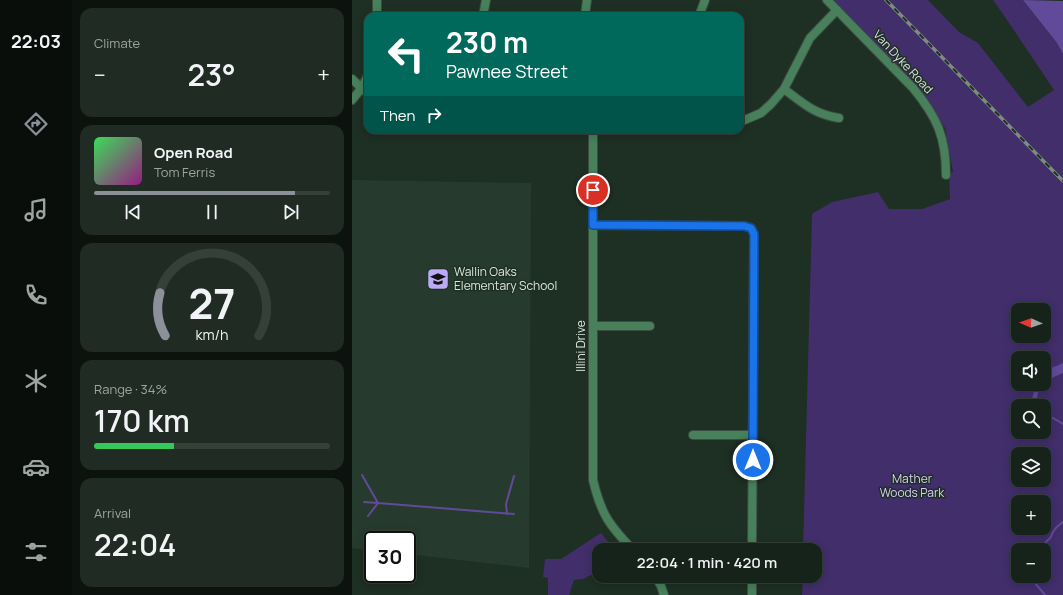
<!DOCTYPE html>
<html lang="en">
<head>
<meta charset="utf-8">
<style>
  :root { --surface:#16231a; --page:#1f2b23; --text:#f1f3f6; --muted:#9ea4a2; --line:#354039; --accent:#8c9099 }
  body { margin:0; font-family:Manrope,sans-serif; background:var(--page); color:var(--text); height:100vh; display:flex; flex-direction:column; font-size:15px; white-space:nowrap }
  * { box-sizing:border-box; margin:0 }
  p { font-size:13px; color:var(--muted) }
  .icon { flex:none; width:22px; height:22px; fill:none; stroke:currentColor; stroke-width:2; stroke-linecap:round; stroke-linejoin:round }
  .map { position:relative; flex:1; overflow:hidden }
  .panel { display:flex; flex-direction:column; gap:8px; padding:8px; background:#0c130e; width:280px }
  .panel>* { flex:none }
  .top-card { position:absolute; left:12px; top:12px; width:380px; height:122px; border-radius:12px; box-shadow:0 2px 10px #0003,0 0 0 1px var(--line); background:#00695c; color:#fff; overflow:hidden }
  .needle { width:26px; rotate:272deg }
  .controls { position:absolute; left:659px; top:303px; display:grid; gap:8px }
  .controls a { display:grid; place-items:center; width:40px; height:40px; border-radius:8px; background:var(--surface); box-shadow:0 2px 10px #0003,0 0 0 1px var(--line); font-size:20px }
  .speed { position:absolute; left:12px; top:531px; display:flex; gap:8px; font-size:20px; font-weight:700; text-align:center }
  .speed>* { display:grid; place-content:center; width:52px; height:52px; border-radius:50%; background:var(--surface); box-shadow:0 2px 10px #0003,0 0 0 1px var(--line); line-height:1 }
  .speed .limit { border:2px solid #111; border-radius:6px; background:#fff; color:#111 }
  .pin { position:absolute; display:grid; place-items:center; width:34px; height:34px; color:#fff; margin:-17px; border:2px solid #fff; border-radius:50%; box-shadow:0 1px 4px #0007 }
  .me { position:absolute; width:44px; margin:-22px; rotate:0deg; stroke-linejoin:round; filter:drop-shadow(0 0 3px #0008) }
  .turn { display:flex; align-items:center; gap:14px; height:84px; padding:0 16px; font-size:18px }
  .turn .icon { width:52px; height:52px; stroke-width:2.5 }
  .turn b { display:block; font-size:28px; line-height:34px }
  .then { display:flex; align-items:center; height:38px; padding:0 16px; background:#0003; gap:8px; font-size:15px }
  .big { font-size:30px; font-weight:600; line-height:1.1 }
  .panel .card { flex:1; display:flex; flex-direction:column; justify-content:center; gap:6px; min-width:0; padding:0 14px; border-radius:12px; background:var(--page) }
  .panel .dial { align-items:center; gap:0 }
  .dial svg { height:104px; overflow:visible; fill:none; stroke:var(--line); stroke-width:7; stroke-linecap:round; text-anchor:middle }
  .dial text { fill:var(--text); stroke:none }
  .song { display:flex; align-items:center; gap:12px }
  .cover { width:48px; height:48px; border-radius:6px; background:linear-gradient(135deg,hsl(130 70% 55%),hsl(310 70% 35%)) }
  .played { height:4px; border-radius:2px; background:linear-gradient(90deg,var(--accent) 85%,var(--line) 85%) }
  .keys { display:flex; justify-content:space-around; direction:ltr }
  .heat { display:flex; justify-content:space-between; align-items:center; font-size:22px; direction:ltr }
  .charge { height:6px; border-radius:3px; background:linear-gradient(90deg,#34c759 34%,var(--line) 0) }
  .trip { position:absolute; left:240px; top:543px; width:230px; height:40px; border-radius:12px; background:var(--surface); box-shadow:0 2px 10px #0003,0 0 0 1px var(--line); font-weight:600; line-height:40px; text-align:center }
  main { display:flex; flex:1; min-height:0 }
  .dock { display:flex; flex-direction:column; width:72px; justify-content:space-around; align-items:center; background:#090e0a; color:var(--muted) }
  .dock .icon { width:28px; height:28px }
  .dock .active { color:var(--accent) }
  .dock b { font-size:18px; color:var(--text) }
  .map>svg:first-child { display:block }
  .built { fill:#263b2d }
  .green { fill:#412e6b; fill-rule:evenodd }
  .water { fill:#614a9a }
  .lines { fill:none; stroke-linecap:round; stroke-linejoin:round }
  .stream { stroke:#614a9a; stroke-width:2 }
  .street-casing { stroke:#3c4c41; stroke-width:10 }
  .street { stroke:#48805b; stroke-width:8 }
  .rail-casing { stroke:#7d8b81; stroke-width:3.5 }
  .rail { stroke:#1e2f23; stroke-width:2; stroke-dasharray:6; stroke-linecap:butt }
  .route-casing { stroke:#114b97; stroke-width:10 }
  .route { stroke:#1a73e8; stroke-width:7 }
  .labels { text-anchor:middle; stroke-width:3; stroke-linejoin:round; paint-order:stroke }
  .street-label { font-size:12px; fill:#dbe5dd; stroke:#1e2f23 }
  .poi-label { font-size:12px; fill:#dbe5dd; stroke:#1e2f23; text-anchor:start }
  .park-label { font-size:12px; fill:#d8cefb; stroke:#1e2f23 }
</style>
</head>
<body>
<main>
<nav class="dock">
<b>22:03</b>
<svg class="icon active" aria-label="directions" viewBox="0 0 24 24"><path d="M12 3l9 9-9 9-9-9zM9 14v-3h6M13 9l2 2-2 2"/></svg>
<svg class="icon" aria-label="music" viewBox="0 0 24 24"><path d="M9 18V5l10-2v13"/><circle cx="6" cy="18" r="3"/><circle cx="16" cy="16" r="3"/></svg>
<svg class="icon" aria-label="phone" viewBox="0 0 24 24"><path d="M5 4h4l2 5-3 2q2 4 5 5l2-3 5 2v4C11 20 4 13 5 4z"/></svg>
<svg class="icon" aria-label="climate" viewBox="0 0 24 24"><path d="M12 3v18M4 7l16 10M4 17L20 7"/></svg>
<svg class="icon" aria-label="car" viewBox="0 0 24 24"><path d="M5 17H2v-5l4-1 3-4h7l3 4 3 1v5h-3M9 17h6M6 11h13"/><circle cx="7" cy="17" r="2"/><circle cx="17" cy="17" r="2"/></svg>
<svg class="icon" aria-label="filters" viewBox="0 0 24 24"><path d="M4 7h16M4 17h16"/><circle cx="9" cy="7" r="2"/><circle cx="15" cy="17" r="2"/></svg>
</nav>
<section class="panel">
<div class="card"><p>Climate</p>
<div class="heat"><a>−</a><b class="big">23°</b><a>+</a></div>
</div>
<div class="card">
<div class="song"><i class="cover"></i><div><b>Open Road</b><p>Tom Ferris</p></div></div>
<div class="played"></div>
<div class="keys"><svg class="icon" aria-label="previous" viewBox="0 0 24 24"><path d="M18 5L8 12l10 7zM5 5v14"/></svg><svg class="icon" aria-label="pause" viewBox="0 0 24 24"><path d="M8 5v14M16 5v14"/></svg><svg class="icon" aria-label="next" viewBox="0 0 24 24"><path d="M6 5l10 7-10 7zM19 5v14"/></svg></div>
</div>
<div class="card dial"><svg viewBox="0 0 100 80">
<path d="M14 69A42 42 0 1 1 86 69"/>
<path d="M14 69A42 42 0 0 1 10 36" stroke="#8c9099"/>
<text x="50" y="56" font-size="32" font-weight="700">27</text>
<text x="50" y="72" font-size="11">km/h</text>
</svg></div>
<div class="card"><p>Range · 34%</p><b class="big">170 km</b><div class="charge"></div></div>
<div class="card"><p>Arrival</p><b class="big">22:04</b></div>
</section>
<div class="map">
<svg width="711" height="595" viewBox="0 0 711 595">
  <rect width="100%" height="100%" fill="#1e2f23"/>
  <path class="built" d="M0,180L179,183L177,568L55,554V540H21V551L0,548Z"/>
  <path class="green" d="M480,0H576L607,32L626,43L676,107L702,90L653,17L641,0H671L705,43L711,54V595H450L451,576H463V550H451L460,214L480,202L526,192L537,209H570L598,199L597,173L601,172L593,128L563,86ZM666,310H692V336H666ZM666,358H692V384H666ZM666,406H692V432H666ZM666,454H692V480H666ZM666,502H692V528H666ZM666,550H692V576H666Z
    M249,533L263,550H247V571L231,579L222,580L217,595H196V578L191,577L193,559H209Z"/>
  <path class="water" d="M671,0L711,1V54L705,43Z
    M711,363V373C697,379 687,382 685,399H680L684,384H692C692,364 696,371 711,363Z"/>
  <g class="lines">
    <path class="stream" d="M683,397L682,401L684,406
      M692,413L711,424
      M10,475L26,503L162,514
      M12,502L26,503
      M155,514L154,504L162,476
      M16,516L26,503
      M686,550L699,537C700,531 706,525 711,522
      M677,576L693,595"/>
    <g class="street-casing">
      <path id="street" d="M475,0L561,88C585,117 594,137 594,175
        M25,16V0
        M131,16L134,0
        M233,16L235,0
        M347,16L353,0
        M0,79L16,94
        M432,89C452,104 462,114 487,118
        M0,100L9,89L16,75
        M388,122L409,113L419,104L432,89L458,38L485,10
        M241,130V480C249,514 257,525 281,550
        M241,225L392,226L399,228L402,234L400,550
        M241,326H298
        M341,435H401
        M303,576L309,586L312,595
        M400,595V576"/>
    </g>
    <use href="#street" class="street"/>
    <g class="rail-casing">
      <path id="rail" d="M534,0L711,181"/>
    </g>
    <use href="#rail" class="rail"/>
  </g>
  <g class="lines">
    <g class="route-casing">
      <path id="route" d="M241,190V225L392,226L399,228L402,234L401,460"/>
    </g>
    <use href="#route" class="route"/>
  </g>
  <defs>
    <g id="school-square" transform="scale(1.15)"><rect x="-9" y="-9" width="18" height="18" rx="4" fill="#bcaaf6" stroke="#1e2f23"/><path d="M0-5L7-2L0 1L-7-2ZM-4 1L0 2.5L4 1V4Q0 6-4 4Z" fill="#111"/></g>
  </defs>
  <g fill-rule="evenodd">
    <use href="#school-square" x="86" y="279"/>
  </g>
  <g class="labels">
    <g class="street-label">
      <text transform="translate(551 62) rotate(47)" y="4">Van Dyke Road</text>
      <text transform="translate(229 346) rotate(-90)" y="4">Illini Drive</text>
    </g>
    <g class="poi-label">
      <text x="102" y="276">Wallin Oaks<tspan x="102" dy="14">Elementary School</tspan></text>
    </g>
    <g class="park-label">
      <text x="560" y="483">Mather<tspan x="560" dy="14">Woods Park</tspan></text>
    </g>
  </g>
</svg>
<div class="controls">
<a><svg class="needle" viewBox="-14 -14 28 28"><path d="M0-13l5 13h-10z" fill="#e53935"/><path d="M0 13l5-13h-10z" fill="#9ea4a2"/></svg></a>
<a><svg class="icon" aria-label="sound" viewBox="0 0 24 24"><path d="M4 9h4l5-4v14l-5-4H4zM17 9q2 3 0 6"/></svg></a>
<a><svg class="icon" aria-label="search" viewBox="0 0 24 24"><circle cx="10" cy="10" r="6"/><path d="M15 15l6 6"/></svg></a>
<a><svg class="icon" aria-label="layers" viewBox="0 0 24 24"><path d="M12 4l9 5-9 5-9-5zM3 14l9 5 9-5"/></svg></a>
<a>+</a>
<a>−</a>
</div>
<div class="speed"><div class="limit">30</div></div>
<div class="pin" style="left:241px;top:190px;background:#d93025"><svg class="icon" aria-label="arrive" viewBox="0 0 24 24"><path d="M6 21V4h12l-3 4 3 4H6"/></svg></div>
<svg class="me" style="left:401px;top:460px" viewBox="-20 -20 40 40"><circle r="17" fill="#1a73e8" stroke="#fff" stroke-width="3"/><path d="M0-11L8 9 0 5-8 9z" fill="#fff"/></svg>
<div class="trip">22:04 · 1 min · 420 m</div>
<div class="top-card">
<div class="turn"><svg class="icon" aria-label="left" viewBox="0 0 24 24"><path d="M17 20v-9H6M10 6l-5 5 5 5"/></svg><div><b>230 m</b>Pawnee Street</div></div>
<div class="then">Then<svg class="icon" aria-label="right" viewBox="0 0 24 24"><path d="M7 20v-9h11M14 6l5 5-5 5"/></svg></div>
</div>
</div>
</main>
</body>
</html>
